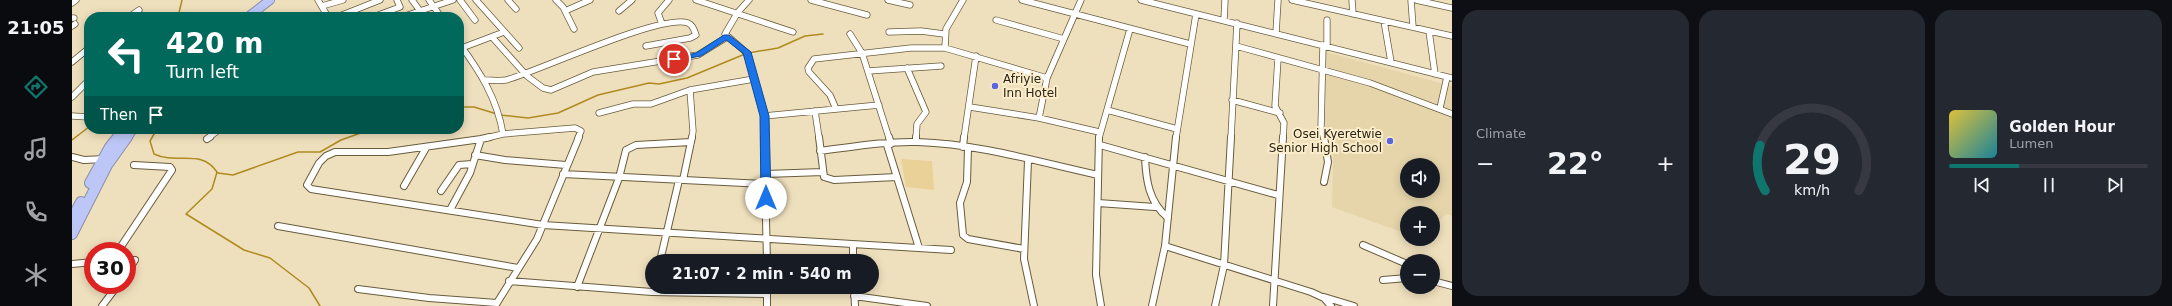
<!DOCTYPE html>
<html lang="en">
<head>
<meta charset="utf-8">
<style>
  :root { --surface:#171b24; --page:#242831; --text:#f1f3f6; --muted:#9ea1a6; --line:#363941; --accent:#0f766e }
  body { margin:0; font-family:"DejaVu Sans",sans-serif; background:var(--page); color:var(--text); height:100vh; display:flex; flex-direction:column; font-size:15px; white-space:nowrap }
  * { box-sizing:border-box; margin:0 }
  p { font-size:13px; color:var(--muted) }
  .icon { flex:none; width:22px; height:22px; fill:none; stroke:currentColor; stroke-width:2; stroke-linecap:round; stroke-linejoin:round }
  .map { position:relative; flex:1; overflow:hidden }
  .details { display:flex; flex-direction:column; gap:10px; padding:10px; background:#0d0f14; width:720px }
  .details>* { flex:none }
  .banner { position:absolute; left:12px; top:12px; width:380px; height:122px; border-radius:16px; box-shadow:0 2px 10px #0003; background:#00695c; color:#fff; overflow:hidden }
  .buttons { position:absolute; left:1328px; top:158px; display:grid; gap:8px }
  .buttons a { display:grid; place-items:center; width:40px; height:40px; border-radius:50%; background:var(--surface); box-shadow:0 2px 10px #0003; font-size:20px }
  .speed { position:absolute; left:12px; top:242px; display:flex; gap:8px; font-size:20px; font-weight:700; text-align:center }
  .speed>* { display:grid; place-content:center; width:52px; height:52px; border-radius:50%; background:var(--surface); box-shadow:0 2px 10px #0003; line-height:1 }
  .speed .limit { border:6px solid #d22; background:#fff; color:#111 }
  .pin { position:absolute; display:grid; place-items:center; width:34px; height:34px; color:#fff; margin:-17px; border:2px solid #fff; border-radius:50%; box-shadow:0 1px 4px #0007 }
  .me { position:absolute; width:44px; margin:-22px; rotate:0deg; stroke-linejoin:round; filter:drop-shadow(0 0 3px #0008) }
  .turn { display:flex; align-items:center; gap:14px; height:84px; padding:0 16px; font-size:18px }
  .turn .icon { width:52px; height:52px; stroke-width:2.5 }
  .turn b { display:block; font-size:28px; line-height:34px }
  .then { display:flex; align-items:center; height:38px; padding:0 16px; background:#0003; gap:8px; font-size:15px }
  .big { font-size:30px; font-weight:700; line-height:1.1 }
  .details .tile { flex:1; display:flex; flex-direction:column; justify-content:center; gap:6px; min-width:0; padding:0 14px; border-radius:16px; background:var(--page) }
  .details .dial { align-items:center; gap:0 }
  .dial svg { height:104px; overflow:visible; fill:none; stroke:var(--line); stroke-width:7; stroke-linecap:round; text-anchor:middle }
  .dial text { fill:var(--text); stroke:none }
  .song { display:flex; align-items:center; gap:12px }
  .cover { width:48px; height:48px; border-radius:6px; background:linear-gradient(135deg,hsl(50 70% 55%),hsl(190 70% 35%)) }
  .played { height:4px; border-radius:2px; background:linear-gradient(90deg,var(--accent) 35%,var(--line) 35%) }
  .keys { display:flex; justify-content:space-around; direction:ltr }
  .heat { display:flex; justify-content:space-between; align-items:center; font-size:22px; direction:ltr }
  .details .tiles { flex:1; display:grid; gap:10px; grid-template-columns:repeat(3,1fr) }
  .trip { position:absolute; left:573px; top:254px; width:234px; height:40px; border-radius:20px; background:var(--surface); box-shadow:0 2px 10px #0003; font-weight:700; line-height:40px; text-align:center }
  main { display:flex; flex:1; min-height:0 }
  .dock { display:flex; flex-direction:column; width:72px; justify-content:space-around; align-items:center; background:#090b0e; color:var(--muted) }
  .dock .icon { width:28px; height:28px }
  .dock .current { color:var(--accent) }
  .dock b { font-size:18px; color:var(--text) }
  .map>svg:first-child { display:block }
  .built { fill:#e6d5ab; fill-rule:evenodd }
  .green { fill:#ead197 }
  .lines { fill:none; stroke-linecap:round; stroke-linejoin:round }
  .stream { stroke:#af8a1f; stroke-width:1.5 }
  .minor-far1-casing { stroke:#695c3d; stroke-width:7 }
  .minor-casing { stroke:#695c3d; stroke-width:8 }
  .highway-far1-casing { stroke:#8a8ea9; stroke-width:10 }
  .highway-casing { stroke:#8a8ea9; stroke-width:12 }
  .minor-far1 { stroke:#fff; stroke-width:5.5 }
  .minor { stroke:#fff; stroke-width:6 }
  .highway-far1 { stroke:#bdc7f7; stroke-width:8 }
  .highway { stroke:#bdc7f7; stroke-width:10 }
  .route { fill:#1a73e8; stroke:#114b97 }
  .poi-dot { fill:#5b65dd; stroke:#fcedca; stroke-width:1.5 }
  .labels { text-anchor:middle; stroke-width:4; stroke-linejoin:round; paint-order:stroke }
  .poi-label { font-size:12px; fill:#2a2518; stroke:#fcedca; text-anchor:start }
</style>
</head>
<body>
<main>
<nav class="dock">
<b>21:05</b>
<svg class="icon current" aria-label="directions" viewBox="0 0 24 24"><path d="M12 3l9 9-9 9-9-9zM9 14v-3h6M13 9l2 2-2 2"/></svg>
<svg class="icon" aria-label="music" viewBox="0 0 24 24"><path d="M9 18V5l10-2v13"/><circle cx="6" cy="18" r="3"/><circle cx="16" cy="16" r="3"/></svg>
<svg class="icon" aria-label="phone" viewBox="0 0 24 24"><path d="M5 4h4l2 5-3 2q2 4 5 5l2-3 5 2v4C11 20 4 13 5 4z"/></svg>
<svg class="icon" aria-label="climate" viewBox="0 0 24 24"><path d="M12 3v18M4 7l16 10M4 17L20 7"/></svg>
</nav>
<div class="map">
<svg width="1380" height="306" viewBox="0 0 1380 306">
  <rect width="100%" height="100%" fill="#efe0bd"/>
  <path class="built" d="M1254,52L1380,86V216L1374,214L1361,227V213H1335V234L1260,207L1261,154L1253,127ZM1335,165H1361V191H1335Z"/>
  <path class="green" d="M829,159L860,161L862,190L834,187Z"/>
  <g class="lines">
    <path class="stream" d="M106,17L110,0
      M676,53L706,48L733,36L751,34
      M387,107H402L425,114
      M428,115L456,118L486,113L526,95L577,83L587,84L615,78L673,54
      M85,129L78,141L82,154C105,165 129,148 145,172L140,189L114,214L172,250L198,258L237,288L248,306
      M0,140L17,127
      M146,173L161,175L226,152H248L269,140L300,129"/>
    <g class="minor-far1-casing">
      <path id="minor-far1" d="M246,0L256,17
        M340,0L348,11
        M357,0L369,17
        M388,0L403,20
        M404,0L447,48
        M436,0L444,9
        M484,0L491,7L502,29
        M624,0L721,32
        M677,0L666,12L653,34L676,54L692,116V138
        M739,0L795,15
        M816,0L838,5
        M950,0L1118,44
        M1069,0L1380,78
        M1220,0L1380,36
        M1280,0L1281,14
        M1339,0L1341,27
        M1344,0L1380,8
        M0,3L4,0
        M250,6L271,0
        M493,11L518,0
        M547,11L560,0
        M57,17L67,10
        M265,17L308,0
        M301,17L328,7L325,0
        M330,17L381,0
        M0,18H2
        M924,20L992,39
        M1152,20L1153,0
        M1255,20V46
        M1312,21L1319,62
        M590,24L586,13L597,0
        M0,26L3,24
        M1357,31L1363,74
        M817,32L849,31L872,34
        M1204,33L1206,0
        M778,34L790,53L817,138
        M420,37L455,76L471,88L479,90L521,72L626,55L655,37
        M387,43C408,72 425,98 431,134L414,138
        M1251,45L1249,129L1252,138
        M1164,46L1298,83L1380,114
        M873,48L874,29L891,0
        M387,49L432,32
        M1206,58L1203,106L1212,123L1211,138
        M0,62L17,48
        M835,68L854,112L845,124L844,138
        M796,71L869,66
        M413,80C420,80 428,81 434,80C467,71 590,13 616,23C621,25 622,30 624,35L618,38L574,46
        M618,90L621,131L620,138
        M0,97L17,80
        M1160,100L1208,113
        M898,107L967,118L1027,132
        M1368,108L1375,77
        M764,109L758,95L737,72L736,68L742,59L839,48H873L975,78
        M1035,110L1105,129
        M743,111L747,138
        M527,113L561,104H579L618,90L682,79
        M0,116L17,117
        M692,116L807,105
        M967,118L975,78L1009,0
        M156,129H169
        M431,134L503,128L509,131L506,138
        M136,138L148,129
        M892,138L904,56
        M1027,138L1058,29
        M1104,138L1124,14
        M1159,138L1165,23"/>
    </g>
    <g class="minor-casing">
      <path id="minor" d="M692,137L695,261
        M747,137L752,177L762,180L825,177
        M817,137L819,144
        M1027,137L1024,275L1029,306
        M1252,137L1256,162L1252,182
        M135,139L138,137
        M409,139L316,152H263L254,156L247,163L235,185L239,189L471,225L879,250
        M844,142V137
        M815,145L847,248
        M1028,145L1206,195
        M891,147L892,137
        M896,148L895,182L888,203L891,235L896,239L952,249
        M748,151C780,147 813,141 846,142C907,144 967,162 1026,175
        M403,155L433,160L494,165
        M0,157L12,160L33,159
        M1073,157C1074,181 1077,202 1096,218
        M956,161L952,259L962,306
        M491,174L694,184
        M694,174L751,172
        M611,180L620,137
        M332,186L354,148
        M369,191L387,165L400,164
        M1026,203L1083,207
        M378,210L398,173L409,139L418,137
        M206,226L446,268
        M781,245V261
        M1291,245L1335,264
        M1093,246L1239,292L1252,298L1259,306
        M46,251L100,170L98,167L62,165
        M55,260H63L55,273
        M588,261L607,180
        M0,264L21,262
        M1311,280L1335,278
        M437,281L580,292L695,294
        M1361,281L1380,286
        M505,287L547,178L554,150L564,145L619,142
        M695,287V306
        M782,287L783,306
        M286,289L357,298L425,303
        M782,296L855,306
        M1252,297L1282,306
        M30,306L46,285
        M423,306L465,239L507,137
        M1080,306L1093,246L1104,137
        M1143,306L1152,265L1159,137
        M1201,306L1211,137"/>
    </g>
    <g class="highway-far1-casing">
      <path id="highway-far1" d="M176,17L198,0
        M46,138L53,129
        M55,138L61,129"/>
    </g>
    <g class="highway-casing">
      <path id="highway" d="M18,183L38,147L46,137
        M0,219L9,202
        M0,234L35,165L55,137"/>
    </g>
    <use href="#minor-far1" class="minor-far1"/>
    <use href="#minor" class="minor"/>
    <use href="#highway-far1" class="highway-far1"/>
    <use href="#highway" class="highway"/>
  </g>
  <path class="route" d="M652,35H657L679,52L697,116L699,198L694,202L689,198L688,116L671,53L654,40L629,56L602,61L598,59L624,53Z"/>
  <g class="poi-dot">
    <circle cx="923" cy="86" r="4"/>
    <circle cx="1318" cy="141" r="4"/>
  </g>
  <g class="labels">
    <g class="poi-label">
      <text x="931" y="83">Afriyie<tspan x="931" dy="14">Inn Hotel</tspan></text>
      <text x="1310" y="138" text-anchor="end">Osei Kyeretwie<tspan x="1310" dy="14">Senior High School</tspan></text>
    </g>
  </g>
</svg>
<div class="buttons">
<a><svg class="icon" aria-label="sound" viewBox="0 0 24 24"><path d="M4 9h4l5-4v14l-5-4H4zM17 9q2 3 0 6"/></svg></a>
<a>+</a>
<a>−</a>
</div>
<div class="speed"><div class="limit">30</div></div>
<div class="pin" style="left:602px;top:59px;background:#d93025"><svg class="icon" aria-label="arrive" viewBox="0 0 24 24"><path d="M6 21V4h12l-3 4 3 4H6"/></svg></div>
<svg class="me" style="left:694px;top:198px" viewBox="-20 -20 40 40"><circle r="19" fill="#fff"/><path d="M0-13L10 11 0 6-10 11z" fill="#1a73e8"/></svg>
<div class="trip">21:07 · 2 min · 540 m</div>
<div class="banner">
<div class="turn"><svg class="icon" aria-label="left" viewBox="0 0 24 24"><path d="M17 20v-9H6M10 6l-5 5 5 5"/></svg><div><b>420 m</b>Turn left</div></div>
<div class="then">Then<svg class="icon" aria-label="arrive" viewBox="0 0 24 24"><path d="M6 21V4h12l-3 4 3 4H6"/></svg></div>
</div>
</div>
<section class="details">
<div class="tiles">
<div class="tile"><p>Climate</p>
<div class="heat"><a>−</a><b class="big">22°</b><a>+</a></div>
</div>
<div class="tile dial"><svg viewBox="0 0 100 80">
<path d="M14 69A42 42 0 1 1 86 69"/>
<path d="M14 69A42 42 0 0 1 10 34" stroke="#0f766e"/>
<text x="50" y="56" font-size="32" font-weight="700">29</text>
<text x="50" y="72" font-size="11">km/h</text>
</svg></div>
<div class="tile">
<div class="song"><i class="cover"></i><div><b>Golden Hour</b><p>Lumen</p></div></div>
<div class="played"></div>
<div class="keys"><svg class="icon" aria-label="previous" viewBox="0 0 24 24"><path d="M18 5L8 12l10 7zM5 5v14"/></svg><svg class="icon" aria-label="pause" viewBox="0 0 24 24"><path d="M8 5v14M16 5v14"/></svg><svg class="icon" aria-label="next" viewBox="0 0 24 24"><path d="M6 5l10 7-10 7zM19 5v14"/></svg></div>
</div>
</div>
</section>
</main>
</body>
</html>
